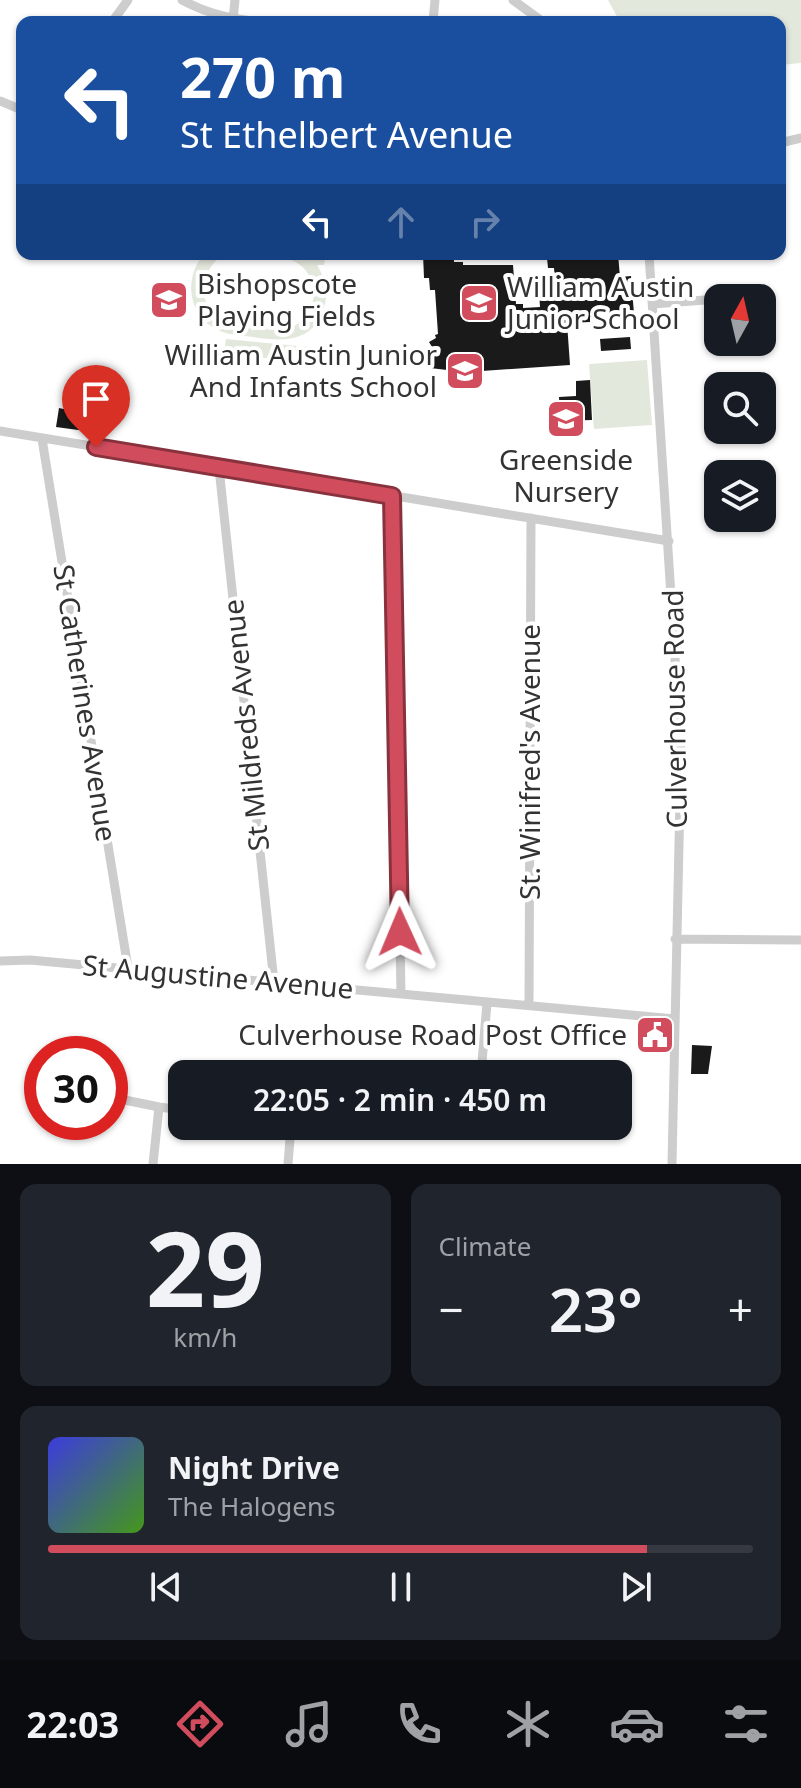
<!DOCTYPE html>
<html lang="en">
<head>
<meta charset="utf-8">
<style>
  :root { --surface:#171b24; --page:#20242c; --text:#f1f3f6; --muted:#9ea1a6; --line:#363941; --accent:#d14d5e }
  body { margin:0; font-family:"Noto Sans",sans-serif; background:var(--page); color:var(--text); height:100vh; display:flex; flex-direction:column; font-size:30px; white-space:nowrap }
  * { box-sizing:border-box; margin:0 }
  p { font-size:26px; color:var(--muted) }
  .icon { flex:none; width:44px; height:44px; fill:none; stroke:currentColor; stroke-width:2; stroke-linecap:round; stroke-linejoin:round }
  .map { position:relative; height:1164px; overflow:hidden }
  .drawer { display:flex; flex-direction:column; gap:20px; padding:20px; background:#0d0f14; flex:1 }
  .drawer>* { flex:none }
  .banner { position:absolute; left:16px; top:16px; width:770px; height:244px; border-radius:16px; box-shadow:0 2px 6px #0004; background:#1a4fa0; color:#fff; overflow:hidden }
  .needle { width:52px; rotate:8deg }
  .controls { position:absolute; left:704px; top:284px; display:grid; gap:16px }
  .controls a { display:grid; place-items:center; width:72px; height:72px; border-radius:16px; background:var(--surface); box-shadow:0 2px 6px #0004; font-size:40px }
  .speed { position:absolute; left:24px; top:1036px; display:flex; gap:16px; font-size:40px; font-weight:700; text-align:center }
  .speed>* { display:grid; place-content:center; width:104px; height:104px; border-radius:50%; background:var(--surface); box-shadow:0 2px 6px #0004; line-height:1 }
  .speed .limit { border:12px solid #d22; background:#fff; color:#111 }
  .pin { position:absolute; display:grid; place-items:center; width:68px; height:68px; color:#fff; margin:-82px -34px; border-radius:50% 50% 50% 0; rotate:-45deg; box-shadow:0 0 8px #0007 }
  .pin .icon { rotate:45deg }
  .me { position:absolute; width:88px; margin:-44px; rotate:359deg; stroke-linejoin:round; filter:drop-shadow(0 0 6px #0008) }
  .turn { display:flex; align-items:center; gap:28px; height:168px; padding:0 32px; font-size:36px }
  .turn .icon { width:104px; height:104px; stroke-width:2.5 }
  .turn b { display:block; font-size:56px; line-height:68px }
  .lanes { display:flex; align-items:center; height:76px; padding:0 32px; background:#0003; justify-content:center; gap:40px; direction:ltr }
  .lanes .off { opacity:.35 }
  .big { font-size:60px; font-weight:600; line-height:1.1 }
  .drawer .tile { flex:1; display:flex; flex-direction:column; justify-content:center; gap:12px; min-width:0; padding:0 28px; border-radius:16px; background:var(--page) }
  .drawer .dial { align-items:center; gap:0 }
  .dial b { font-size:104px; line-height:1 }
  .song { display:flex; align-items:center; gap:24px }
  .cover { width:96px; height:96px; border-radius:12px; background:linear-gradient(135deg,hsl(240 70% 55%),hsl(100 70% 35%)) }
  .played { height:8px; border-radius:4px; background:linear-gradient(90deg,var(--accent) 85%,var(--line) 85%) }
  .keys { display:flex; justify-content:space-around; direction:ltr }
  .heat { display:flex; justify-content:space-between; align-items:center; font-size:44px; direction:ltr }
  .drawer .tiles { flex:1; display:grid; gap:20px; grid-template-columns:1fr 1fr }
  .tile:last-child { grid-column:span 2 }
  .trip { position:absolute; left:168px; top:1060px; width:464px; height:80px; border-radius:16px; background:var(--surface); box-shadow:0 2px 6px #0004; font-weight:600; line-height:80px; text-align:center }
  .menu { display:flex; height:128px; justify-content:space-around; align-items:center; background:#090b0e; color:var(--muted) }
  .menu .icon { width:56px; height:56px }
  .menu .active { color:var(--accent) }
  .menu b { font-size:36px; color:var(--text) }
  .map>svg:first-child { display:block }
  .green { fill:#e3e8dd }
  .building { fill:#1a1a1a }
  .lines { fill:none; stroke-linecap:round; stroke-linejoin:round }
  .minor { stroke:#cdcdcd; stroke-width:9 }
  .route-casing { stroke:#88323d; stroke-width:20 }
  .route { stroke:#d14d5e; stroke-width:14 }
  .labels { text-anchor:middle; stroke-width:8; stroke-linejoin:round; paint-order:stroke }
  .poi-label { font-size:28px; fill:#333; stroke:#fff; text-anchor:start }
  .street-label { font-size:28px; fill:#333; stroke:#fff }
</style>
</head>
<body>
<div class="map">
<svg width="801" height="1164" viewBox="0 0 801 1164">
  <rect width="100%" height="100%" fill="#fff"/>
  <path class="green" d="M608,0H801V63L780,65V22H620Z
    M204,254H224C201,269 194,304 222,319C235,326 280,333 294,326C317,314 321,281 300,265C289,256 272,256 259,254H326L324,265H317C325,278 329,292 324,307C314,343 282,342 252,337C241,335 226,335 216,329C187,314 184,277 204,254Z
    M226,339L339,350L337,365L224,354Z
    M647,360L652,425L594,429L589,364Z"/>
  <path class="building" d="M423,254H454V262H463V265H513L516,304H523V308L540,307L539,292L556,291L554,268H548L547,258L570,254H618L620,277L631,276L634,314L590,317V322L567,323L570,365L482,371V375L469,376L468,366L448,367L447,370L430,368L432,347L429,342L436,338L435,335L438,334L435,290H430L429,278H424Z
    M630,337L631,349L601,351L600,339Z
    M590,380L592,420L560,421L559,397L576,396V381Z
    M69,404L87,409L86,416L96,417L93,432L56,427L59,408L68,410Z
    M692,1045L712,1046L708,1074H691Z"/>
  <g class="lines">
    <path class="minor" d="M182,0C210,15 235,20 267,22
      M513,0L539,19
      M233,20L235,0
      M112,22L128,0
      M433,22L435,0
      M0,101L22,110
      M780,143L801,138
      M649,254L681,752L672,1164
      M729,298H741
      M653,304L718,299
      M753,342V347
      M0,431L669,541
      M42,439L128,968
      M219,468L274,982
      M392,496L401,994
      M675,939L801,940
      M0,961L30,960L675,1019
      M529,1005L531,518
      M481,1074L487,1003
      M110,1097L159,1107
      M153,1164L159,1107L182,1110
      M288,1164L291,1126"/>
  </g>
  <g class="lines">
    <g class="route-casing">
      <path id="route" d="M96,447L392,496L400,932"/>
    </g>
    <use href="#route" class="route"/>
  </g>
  <defs>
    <g id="school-square" transform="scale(2)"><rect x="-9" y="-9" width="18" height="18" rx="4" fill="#d14d5e" stroke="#fff"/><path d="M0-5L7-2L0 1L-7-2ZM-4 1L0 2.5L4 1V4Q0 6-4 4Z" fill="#fff"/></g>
    <g id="civic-square" transform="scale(2)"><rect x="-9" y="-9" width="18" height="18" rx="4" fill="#d14d5e" stroke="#fff"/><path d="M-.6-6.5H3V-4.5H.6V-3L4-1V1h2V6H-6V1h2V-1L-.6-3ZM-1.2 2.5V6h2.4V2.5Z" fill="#fff"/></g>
  </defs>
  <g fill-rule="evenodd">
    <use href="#school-square" x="169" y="300"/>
    <use href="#school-square" x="479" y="303"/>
    <use href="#school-square" x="465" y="371"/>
    <use href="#school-square" x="566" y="419"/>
    <use href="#civic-square" x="655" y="1035"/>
  </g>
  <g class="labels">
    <g class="poi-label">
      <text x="197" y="294">Bishopscote<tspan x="197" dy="32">Playing Fields</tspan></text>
      <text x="507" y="297">William Austin<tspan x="507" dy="32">Junior School</tspan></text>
      <text x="437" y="365" text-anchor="end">William Austin Junior<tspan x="437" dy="32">And Infants School</tspan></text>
      <text x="566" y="470" text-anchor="middle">Greenside<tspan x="566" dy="32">Nursery</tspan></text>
      <text x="627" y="1045" text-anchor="end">Culverhouse Road Post Office</text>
    </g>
    <g class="street-label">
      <text transform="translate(85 703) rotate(81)" y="10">St Catherines Avenue</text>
      <text transform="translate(675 709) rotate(-91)" y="10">Culverhouse Road</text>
      <text transform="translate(246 725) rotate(-96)" y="10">St Mildreds Avenue</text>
      <text transform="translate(530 762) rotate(-90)" y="10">St. Winifred's Avenue</text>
      <text transform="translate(218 977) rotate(5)" y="10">St Augustine Avenue</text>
    </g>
  </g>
</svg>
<div class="controls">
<a><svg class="needle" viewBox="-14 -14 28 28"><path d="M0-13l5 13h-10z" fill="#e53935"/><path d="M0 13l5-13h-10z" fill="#9ea1a6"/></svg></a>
<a><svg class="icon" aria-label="search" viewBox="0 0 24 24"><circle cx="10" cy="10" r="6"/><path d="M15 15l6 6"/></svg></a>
<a><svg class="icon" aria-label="layers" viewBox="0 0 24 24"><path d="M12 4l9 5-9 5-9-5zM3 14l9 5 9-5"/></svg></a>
</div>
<div class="speed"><div class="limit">30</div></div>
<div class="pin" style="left:96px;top:447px;background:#d93025"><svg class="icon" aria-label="arrive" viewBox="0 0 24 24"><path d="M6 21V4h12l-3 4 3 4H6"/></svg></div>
<svg class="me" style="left:400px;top:932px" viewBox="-20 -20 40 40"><path d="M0-17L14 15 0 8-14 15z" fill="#d14d5e" stroke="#fff" stroke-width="4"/></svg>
<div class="trip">22:05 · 2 min · 450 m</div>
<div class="banner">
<div class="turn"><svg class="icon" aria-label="left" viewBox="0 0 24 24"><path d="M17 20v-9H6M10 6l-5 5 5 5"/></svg><div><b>270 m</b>St Ethelbert Avenue</div></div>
<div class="lanes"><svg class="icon" aria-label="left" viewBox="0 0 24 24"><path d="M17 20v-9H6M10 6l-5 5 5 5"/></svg><svg class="icon off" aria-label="ahead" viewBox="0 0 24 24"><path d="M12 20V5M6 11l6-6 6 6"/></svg><svg class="icon off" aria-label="right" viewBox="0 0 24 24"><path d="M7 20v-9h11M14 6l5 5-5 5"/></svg></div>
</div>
</div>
<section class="drawer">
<div class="tiles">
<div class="tile dial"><b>29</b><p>km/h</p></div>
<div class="tile"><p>Climate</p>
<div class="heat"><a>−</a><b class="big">23°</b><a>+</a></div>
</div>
<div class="tile">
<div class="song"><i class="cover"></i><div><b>Night Drive</b><p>The Halogens</p></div></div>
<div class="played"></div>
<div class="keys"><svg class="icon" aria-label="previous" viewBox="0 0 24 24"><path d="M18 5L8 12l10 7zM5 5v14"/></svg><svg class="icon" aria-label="pause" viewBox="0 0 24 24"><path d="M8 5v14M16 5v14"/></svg><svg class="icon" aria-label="next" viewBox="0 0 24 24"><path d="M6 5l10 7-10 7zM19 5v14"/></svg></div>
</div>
</div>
</section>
<nav class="menu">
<b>22:03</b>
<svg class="icon active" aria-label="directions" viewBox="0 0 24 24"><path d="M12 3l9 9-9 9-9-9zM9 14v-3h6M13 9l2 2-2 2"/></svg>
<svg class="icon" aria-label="music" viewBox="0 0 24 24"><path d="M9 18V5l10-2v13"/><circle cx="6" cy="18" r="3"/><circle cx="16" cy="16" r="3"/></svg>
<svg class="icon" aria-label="phone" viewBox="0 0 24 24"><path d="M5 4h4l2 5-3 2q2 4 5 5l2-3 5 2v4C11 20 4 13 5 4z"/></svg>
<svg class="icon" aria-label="climate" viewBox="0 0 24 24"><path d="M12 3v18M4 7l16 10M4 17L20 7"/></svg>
<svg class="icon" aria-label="car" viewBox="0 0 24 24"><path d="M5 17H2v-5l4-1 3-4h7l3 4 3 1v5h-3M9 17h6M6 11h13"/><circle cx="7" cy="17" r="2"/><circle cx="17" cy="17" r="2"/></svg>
<svg class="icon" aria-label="filters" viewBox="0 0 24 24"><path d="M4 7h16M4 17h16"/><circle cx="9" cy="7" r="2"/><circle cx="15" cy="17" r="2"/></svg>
</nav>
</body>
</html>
